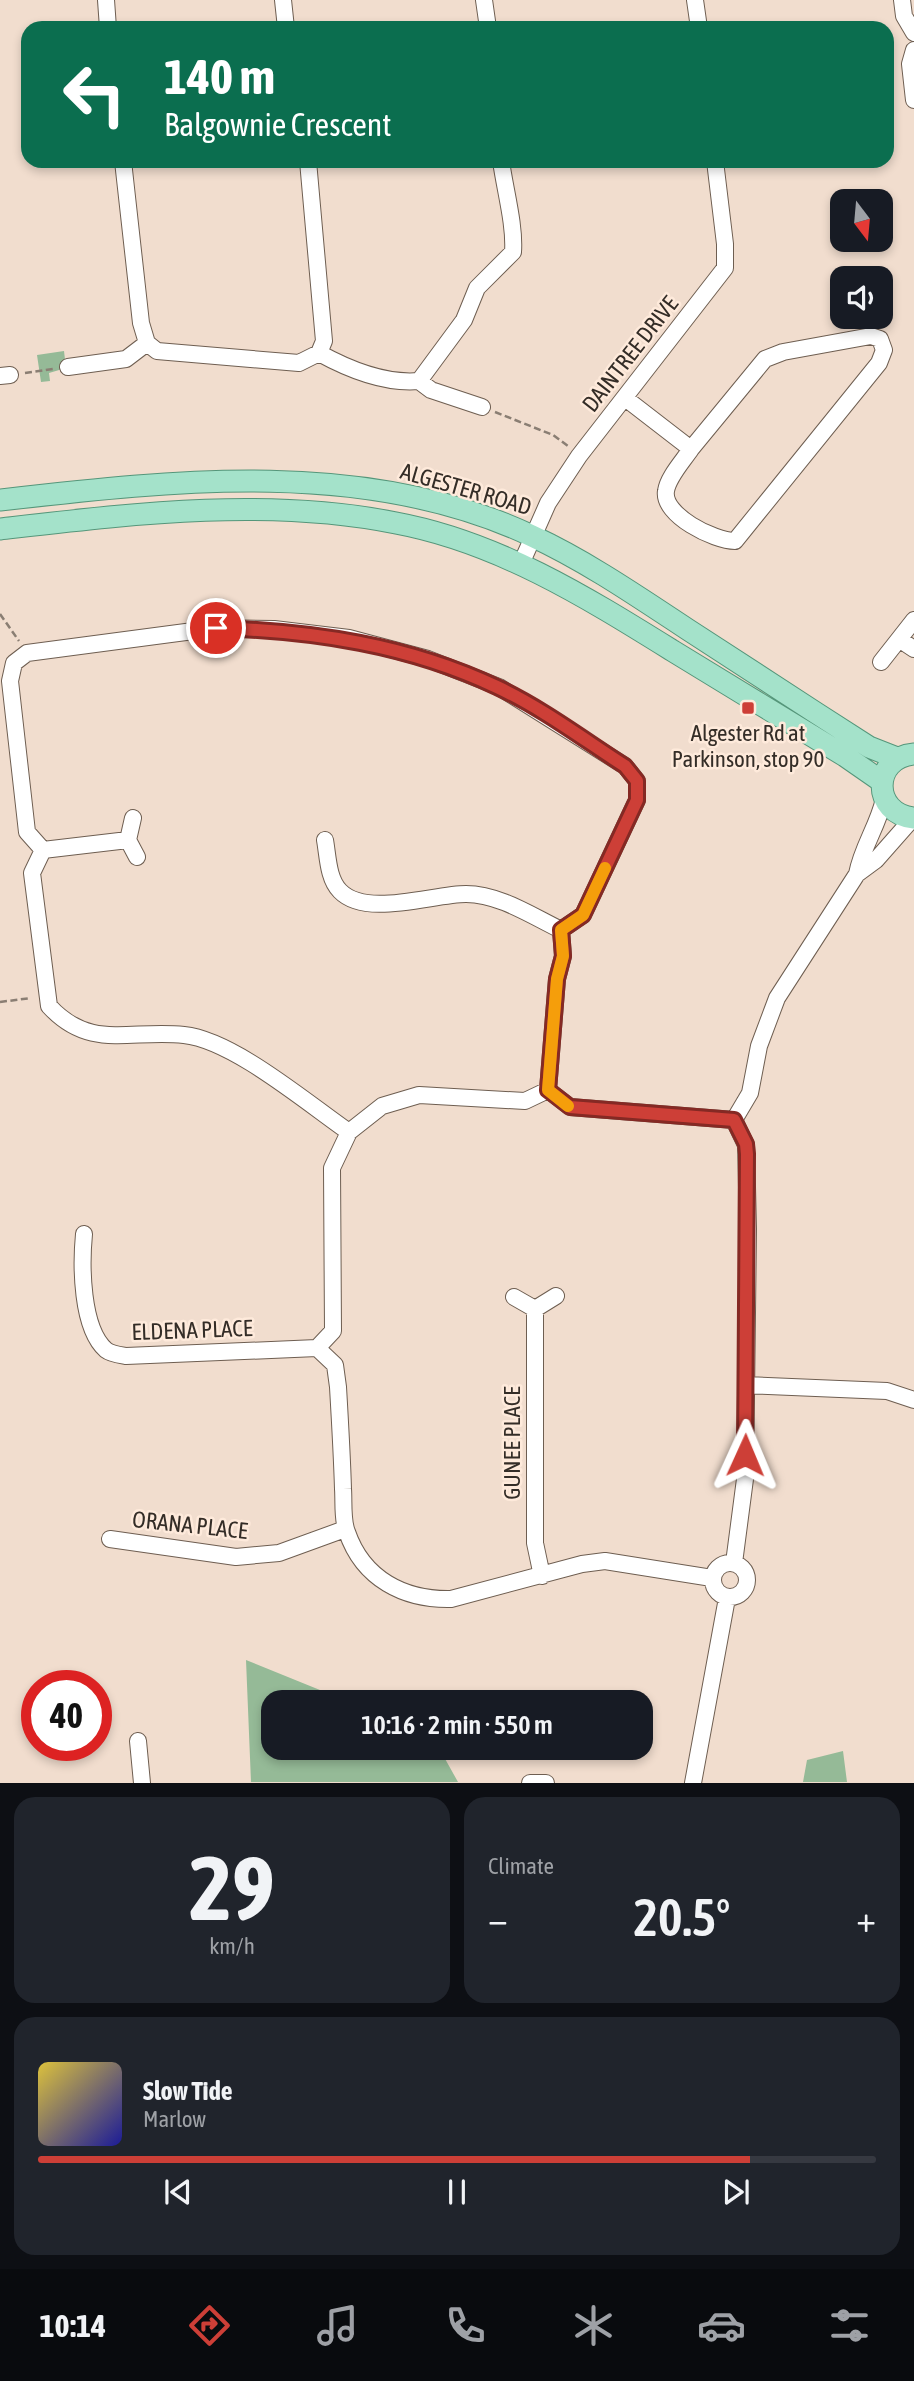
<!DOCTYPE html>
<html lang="en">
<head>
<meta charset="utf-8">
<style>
  :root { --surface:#171b24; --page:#20242c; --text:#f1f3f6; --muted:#9ea1a6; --line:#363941; --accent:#cd3f37 }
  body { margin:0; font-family:"Asap Condensed",sans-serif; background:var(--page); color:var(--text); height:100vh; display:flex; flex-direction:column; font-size:26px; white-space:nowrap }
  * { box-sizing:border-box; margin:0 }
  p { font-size:23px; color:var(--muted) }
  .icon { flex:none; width:38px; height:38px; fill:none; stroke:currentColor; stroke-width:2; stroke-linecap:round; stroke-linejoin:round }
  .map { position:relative; height:1783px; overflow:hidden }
  .panel { display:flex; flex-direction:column; gap:14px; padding:14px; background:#0d0f14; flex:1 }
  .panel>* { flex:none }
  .hud { position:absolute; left:21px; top:21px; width:873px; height:147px; border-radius:21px; box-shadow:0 4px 10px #0003; background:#0b6e4f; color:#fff; overflow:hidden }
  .needle { width:46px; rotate:164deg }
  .fabs { position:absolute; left:830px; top:189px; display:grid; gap:14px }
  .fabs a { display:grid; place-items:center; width:63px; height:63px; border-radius:14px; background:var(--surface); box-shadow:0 4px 10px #0003; font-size:35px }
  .speed { position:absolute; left:21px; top:1670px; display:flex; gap:14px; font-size:35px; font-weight:700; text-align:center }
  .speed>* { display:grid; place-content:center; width:91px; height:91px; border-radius:50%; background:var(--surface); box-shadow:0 4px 10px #0003; line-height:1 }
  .speed .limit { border:10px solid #d22; background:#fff; color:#111 }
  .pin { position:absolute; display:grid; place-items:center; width:60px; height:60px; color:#fff; margin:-30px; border:4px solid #fff; border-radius:50%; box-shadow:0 2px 7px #0007 }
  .me { position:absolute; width:77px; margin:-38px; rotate:1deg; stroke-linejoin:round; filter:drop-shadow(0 0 5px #0008) }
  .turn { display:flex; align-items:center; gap:24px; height:147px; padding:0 28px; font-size:32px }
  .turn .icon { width:91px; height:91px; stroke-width:2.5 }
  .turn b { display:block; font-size:49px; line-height:60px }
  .big { font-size:52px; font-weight:600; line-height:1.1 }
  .panel .widget { flex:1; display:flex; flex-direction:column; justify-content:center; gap:10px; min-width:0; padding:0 24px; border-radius:21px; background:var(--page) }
  .panel .dial { align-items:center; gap:0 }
  .dial b { font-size:91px; line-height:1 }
  .song { display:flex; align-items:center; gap:21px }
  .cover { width:84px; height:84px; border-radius:10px; background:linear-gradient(135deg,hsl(50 70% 55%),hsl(240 70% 35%)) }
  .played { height:7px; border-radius:4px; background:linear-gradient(90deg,var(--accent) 85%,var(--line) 85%) }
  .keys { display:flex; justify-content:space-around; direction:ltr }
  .heat { display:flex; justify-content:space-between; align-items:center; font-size:38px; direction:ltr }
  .panel .tiles { flex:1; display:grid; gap:14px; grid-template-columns:1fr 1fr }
  .widget:last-child { grid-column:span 2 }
  .trip { position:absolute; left:261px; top:1690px; width:392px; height:70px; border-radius:21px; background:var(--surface); box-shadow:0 4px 10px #0003; font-weight:600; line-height:70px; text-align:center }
  .tab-bar { display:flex; height:112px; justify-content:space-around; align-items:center; background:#090b0e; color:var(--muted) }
  .tab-bar .icon { width:49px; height:49px }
  .tab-bar .on { color:var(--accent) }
  .tab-bar b { font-size:32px; color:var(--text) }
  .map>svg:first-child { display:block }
  .green { fill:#95ba97 }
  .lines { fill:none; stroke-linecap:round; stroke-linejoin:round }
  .minor-casing { stroke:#6e5e51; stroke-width:18 }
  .major-casing { stroke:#55967a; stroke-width:23 }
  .path { stroke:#8a7e73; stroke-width:2.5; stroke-dasharray:7 3.5; stroke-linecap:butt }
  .minor { stroke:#fff; stroke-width:16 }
  .major { stroke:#a4e2ca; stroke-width:21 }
  .route-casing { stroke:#852924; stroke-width:18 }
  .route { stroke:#cd3f37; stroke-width:12 }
  .slow { stroke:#f59e0b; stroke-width:12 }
  .poi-dot { fill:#cd3f37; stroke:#feeadb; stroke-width:2.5 }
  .labels { text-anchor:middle; stroke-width:5; stroke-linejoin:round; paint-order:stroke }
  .street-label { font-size:23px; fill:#342d27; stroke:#feeadb }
  .poi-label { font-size:23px; fill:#342d27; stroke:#feeadb }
</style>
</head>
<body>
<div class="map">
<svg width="914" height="1783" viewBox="0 0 914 1783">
  <rect width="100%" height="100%" fill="#f1ddce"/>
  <path class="green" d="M64,351L66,368L49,373L50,381L41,382L37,355Z
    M246,1660L352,1703H273V1748H439L458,1782H251Z
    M843,1751L847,1782H803L807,1760Z"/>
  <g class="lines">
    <g class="minor-casing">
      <path id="minor" d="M106,0L108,28
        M283,0L286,28
        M484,0L488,28
        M695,0L699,28
        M902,0L904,16L914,33
        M914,50L910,64L914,100
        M123,161L141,323L147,343L157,351L299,363L319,353L324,341L308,161
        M319,353C348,369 385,384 419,381L464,320L477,288L513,252C515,225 505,190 501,161
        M68,367L126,359L147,343
        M0,376L10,375
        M419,381L431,390L482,407
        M625,398L691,449L765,359L783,352L871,336L880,339L884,350L879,363L735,541C714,541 662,515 666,491C668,477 683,461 691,449
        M521,564L548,503L579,456L725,268V244L715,161
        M899,639L914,649
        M881,662L914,620
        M133,818L128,840L137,857
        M325,840C328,857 328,879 340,891C366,918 433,894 466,894C499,894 532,916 561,930
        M43,850L128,840
        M857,874C862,847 878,826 884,799
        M349,1132C307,1103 233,1040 184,1035C130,1029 90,1051 49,1006L32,873L43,850L27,832L10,681L14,663L27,653L216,628L274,629L349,638L428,659L499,687L625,766L637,781V800L583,915L561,930L563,956L557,979L548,1090
        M84,1234C81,1265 81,1328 106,1350C111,1354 120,1355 126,1356L317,1348
        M514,1297L535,1309L556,1296
        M535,1309V1543L542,1576
        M746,1385L887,1391L914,1400
        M110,1539L236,1557L279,1553L345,1529
        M713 1580a17 17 0 1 1 34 0a17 17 0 1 1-34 0Z
        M734,1563L745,1479L748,1229L746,1145L734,1120L750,1093L759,1046L777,998L857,874L876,860L913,818
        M712,1578L605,1561L582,1564L451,1599C404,1600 363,1579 347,1532C342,1520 344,1502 343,1489C342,1455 340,1421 338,1387L335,1365L317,1348L333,1331L332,1168L349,1132L382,1106L419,1095L525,1101L548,1090L570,1107L734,1120
        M138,1741L142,1783
        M530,1783H546
        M693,1783L727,1598"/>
    </g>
    <g class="major-casing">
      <path id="major" d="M0,500C175,480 368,458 532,536C586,561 637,596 687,629C747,668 808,708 869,747L897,758
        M0,529C131,514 266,497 396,523C498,542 586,597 673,651C730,686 788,721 845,756L881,781
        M914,754C871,758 872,814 914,818"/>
    </g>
    <path class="path" d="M25,373L53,369
      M495,412L553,435L568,446
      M0,614L19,641
      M0,1002L31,998"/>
    <use href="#minor" class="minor"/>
    <use href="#major" class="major"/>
  </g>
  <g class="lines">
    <g class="route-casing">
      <path id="route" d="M216,628C314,631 408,645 497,687C542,708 583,739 625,766L637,781V800L583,915L561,930L563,956L557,979L548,1090L570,1107L734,1120L746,1144L747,1154L745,1455"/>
    </g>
    <use href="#route" class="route"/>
    <path class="slow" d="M568,1106L548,1090L557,979L563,956L561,930L583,915L605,868"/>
  </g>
  <rect class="poi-dot" x="741" y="701" width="14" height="14" rx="3.5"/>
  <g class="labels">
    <g class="street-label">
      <text transform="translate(630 354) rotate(-52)" y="8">DAINTREE DRIVE</text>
      <text transform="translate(466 489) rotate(16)" y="8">ALGESTER ROAD</text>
      <text transform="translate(192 1330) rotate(-2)" y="8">ELDENA PLACE</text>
      <text transform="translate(512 1443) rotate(-90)" y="8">GUNEE PLACE</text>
      <text transform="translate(190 1525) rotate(6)" y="8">ORANA PLACE</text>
    </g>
    <g class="poi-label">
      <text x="748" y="741">Algester Rd at<tspan x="748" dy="26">Parkinson, stop 90</tspan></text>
    </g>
  </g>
</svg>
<div class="fabs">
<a><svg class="needle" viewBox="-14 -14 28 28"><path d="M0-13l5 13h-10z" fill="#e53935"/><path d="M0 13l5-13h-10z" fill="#9ea1a6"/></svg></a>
<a><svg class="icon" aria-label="sound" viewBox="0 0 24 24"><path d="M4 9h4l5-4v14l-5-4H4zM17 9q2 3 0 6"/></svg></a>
</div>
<div class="speed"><div class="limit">40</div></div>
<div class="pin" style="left:216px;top:628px;background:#d93025"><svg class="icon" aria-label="arrive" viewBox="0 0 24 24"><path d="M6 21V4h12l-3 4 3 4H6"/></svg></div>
<svg class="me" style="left:745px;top:1455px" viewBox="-20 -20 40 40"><path d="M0-17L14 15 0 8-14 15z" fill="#cd3f37" stroke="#fff" stroke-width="4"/></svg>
<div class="trip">10:16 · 2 min · 550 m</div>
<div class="hud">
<div class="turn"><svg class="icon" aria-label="left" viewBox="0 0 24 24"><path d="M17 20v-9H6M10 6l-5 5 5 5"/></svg><div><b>140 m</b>Balgownie Crescent</div></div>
</div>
</div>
<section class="panel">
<div class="tiles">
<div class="widget dial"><b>29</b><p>km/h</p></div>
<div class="widget"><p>Climate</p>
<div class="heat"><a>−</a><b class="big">20.5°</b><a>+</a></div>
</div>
<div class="widget">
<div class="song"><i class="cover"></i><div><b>Slow Tide</b><p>Marlow</p></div></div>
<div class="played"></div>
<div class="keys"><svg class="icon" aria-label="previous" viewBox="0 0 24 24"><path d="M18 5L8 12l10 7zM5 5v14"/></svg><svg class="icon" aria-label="pause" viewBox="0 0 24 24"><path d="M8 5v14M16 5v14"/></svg><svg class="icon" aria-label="next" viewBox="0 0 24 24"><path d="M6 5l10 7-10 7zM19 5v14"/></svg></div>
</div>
</div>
</section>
<nav class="tab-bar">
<b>10:14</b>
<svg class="icon on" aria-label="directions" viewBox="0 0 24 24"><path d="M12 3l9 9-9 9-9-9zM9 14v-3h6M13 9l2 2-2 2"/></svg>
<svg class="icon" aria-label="music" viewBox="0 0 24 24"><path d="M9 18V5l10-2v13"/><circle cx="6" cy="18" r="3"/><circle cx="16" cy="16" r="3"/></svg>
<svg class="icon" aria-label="phone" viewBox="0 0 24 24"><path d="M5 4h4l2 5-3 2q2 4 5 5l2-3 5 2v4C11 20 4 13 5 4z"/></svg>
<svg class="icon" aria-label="climate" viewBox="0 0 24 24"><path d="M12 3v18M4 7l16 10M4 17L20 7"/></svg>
<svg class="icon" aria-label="car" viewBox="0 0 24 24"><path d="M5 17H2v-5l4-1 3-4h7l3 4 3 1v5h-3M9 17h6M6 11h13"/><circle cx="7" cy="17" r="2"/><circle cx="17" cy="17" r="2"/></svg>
<svg class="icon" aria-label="filters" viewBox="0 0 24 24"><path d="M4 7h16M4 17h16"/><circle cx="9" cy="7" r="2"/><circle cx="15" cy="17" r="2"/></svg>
</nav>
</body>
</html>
